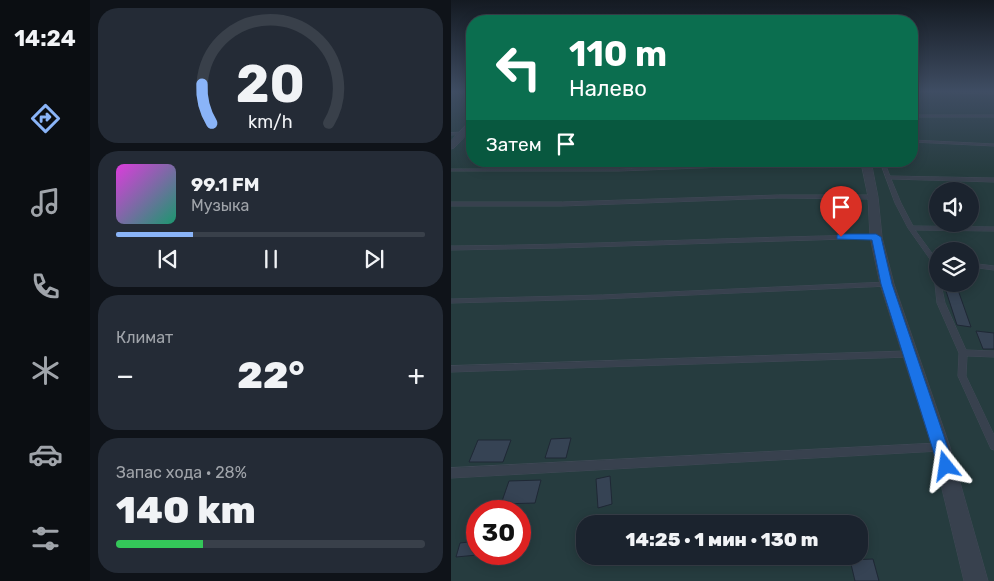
<!DOCTYPE html>
<html lang="ru">
<head>
<meta charset="utf-8">
<style>
  :root { --surface:#1b232e; --page:#242b36; --text:#f1f3f6; --muted:#a0a4aa; --line:#39404a; --accent:#8ab4f8 }
  body { margin:0; font-family:Rubik,sans-serif; background:var(--page); color:var(--text); height:100vh; display:flex; flex-direction:column; font-size:19px; white-space:nowrap }
  * { box-sizing:border-box; margin:0 }
  p { font-size:16px; color:var(--muted) }
  .icon { flex:none; width:28px; height:28px; fill:none; stroke:currentColor; stroke-width:2; stroke-linecap:round; stroke-linejoin:round }
  .map { position:relative; flex:1; overflow:hidden }
  .details { display:flex; flex-direction:column; gap:8px; padding:8px; background:#0f1319; width:361px }
  .details>* { flex:none }
  .top-card { position:absolute; left:15px; top:15px; width:452px; height:152px; border-radius:20px; box-shadow:0 2px 12px #0003,0 0 0 1px var(--line); background:#0b6e4f; color:#fff; overflow:hidden }
  .controls { position:absolute; left:478px; top:182px; display:grid; gap:10px }
  .controls a { display:grid; place-items:center; width:50px; height:50px; border-radius:50%; background:var(--surface); box-shadow:0 2px 12px #0003,0 0 0 1px var(--line); font-size:25px }
  .speed { position:absolute; left:15px; top:500px; display:flex; gap:10px; font-size:25px; font-weight:700; text-align:center }
  .speed>* { display:grid; place-content:center; width:65px; height:65px; border-radius:50%; background:var(--surface); box-shadow:0 2px 12px #0003,0 0 0 1px var(--line); line-height:1 }
  .speed .limit { border:8px solid #d22; background:#fff; color:#111 }
  .pin { position:absolute; display:grid; place-items:center; width:42px; height:42px; color:#fff; margin:-51px -21px; border-radius:50% 50% 50% 0; rotate:-45deg; box-shadow:0 0 5px #0007 }
  .pin .icon { rotate:45deg }
  .me { position:absolute; width:55px; margin:-28px; rotate:345deg; stroke-linejoin:round; filter:drop-shadow(0 0 4px #0008) }
  .turn { display:flex; align-items:center; gap:18px; height:105px; padding:0 20px; font-size:22px }
  .turn .icon { width:65px; height:65px; stroke-width:2.5 }
  .turn b { display:block; font-size:35px; line-height:42px }
  .then { display:flex; align-items:center; height:48px; padding:0 20px; background:#0003; gap:10px; font-size:19px }
  .big { font-size:38px; font-weight:800; line-height:1.1 }
  .details .tile { flex:1; display:flex; flex-direction:column; justify-content:center; gap:8px; min-width:0; padding:0 18px; border-radius:20px; background:var(--page) }
  .details .dial { align-items:center; gap:0 }
  .dial svg { height:130px; overflow:visible; fill:none; stroke:var(--line); stroke-width:7; stroke-linecap:round; text-anchor:middle }
  .dial text { fill:var(--text); stroke:none }
  .song { display:flex; align-items:center; gap:15px }
  .cover { width:60px; height:60px; border-radius:8px; background:linear-gradient(135deg,hsl(300 70% 55%),hsl(160 70% 35%)) }
  .played { height:5px; border-radius:2px; background:linear-gradient(90deg,var(--accent) 25%,var(--line) 25%) }
  .keys { display:flex; justify-content:space-around; direction:ltr }
  .heat { display:flex; justify-content:space-between; align-items:center; font-size:28px; direction:ltr }
  .charge { height:8px; border-radius:4px; background:linear-gradient(90deg,#34c759 28%,var(--line) 0) }
  .trip { position:absolute; left:125px; top:515px; width:292px; height:50px; border-radius:20px; background:var(--surface); box-shadow:0 2px 12px #0003,0 0 0 1px var(--line); font-weight:800; line-height:50px; text-align:center }
  main { display:flex; flex:1; min-height:0 }
  .tabs { display:flex; flex-direction:column; width:90px; justify-content:space-around; align-items:center; background:#0b0e12; color:var(--muted) }
  .tabs .icon { width:35px; height:35px }
  .tabs .on { color:var(--accent) }
  .tabs b { font-size:22px; color:var(--text) }
  .map>svg:first-child { display:block }
  .green { fill:#263c3f; fill-rule:evenodd }
  .building { fill:#364354; stroke:#1f2835 }
  .lines { fill:none; stroke-linecap:round; stroke-linejoin:round }
  .service-casing { stroke:#414a57; stroke-width:1 }
  .minor-casing { stroke:#414a57; stroke-width:1 }
  .service { fill:#38414e; fill-rule:evenodd }
  .minor { fill:#38414e; fill-rule:evenodd }
  .route { fill:#1a73e8; stroke:#114b97 }
</style>
</head>
<body>
<main>
<nav class="tabs">
<b>14:24</b>
<svg class="icon on" aria-label="directions" viewBox="0 0 24 24"><path d="M12 3l9 9-9 9-9-9zM9 14v-3h6M13 9l2 2-2 2"/></svg>
<svg class="icon" aria-label="music" viewBox="0 0 24 24"><path d="M9 18V5l10-2v13"/><circle cx="6" cy="18" r="3"/><circle cx="16" cy="16" r="3"/></svg>
<svg class="icon" aria-label="phone" viewBox="0 0 24 24"><path d="M5 4h4l2 5-3 2q2 4 5 5l2-3 5 2v4C11 20 4 13 5 4z"/></svg>
<svg class="icon" aria-label="climate" viewBox="0 0 24 24"><path d="M12 3v18M4 7l16 10M4 17L20 7"/></svg>
<svg class="icon" aria-label="car" viewBox="0 0 24 24"><path d="M5 17H2v-5l4-1 3-4h7l3 4 3 1v5h-3M9 17h6M6 11h13"/><circle cx="7" cy="17" r="2"/><circle cx="17" cy="17" r="2"/></svg>
<svg class="icon" aria-label="filters" viewBox="0 0 24 24"><path d="M4 7h16M4 17h16"/><circle cx="9" cy="7" r="2"/><circle cx="15" cy="17" r="2"/></svg>
</nav>
<section class="details">
<div class="tile dial"><svg viewBox="0 0 100 80">
<path d="M14 69A42 42 0 1 1 86 69"/>
<path d="M14 69A42 42 0 0 1 8 45" stroke="#8ab4f8"/>
<text x="50" y="56" font-size="32" font-weight="700">20</text>
<text x="50" y="72" font-size="11">km/h</text>
</svg></div>
<div class="tile">
<div class="song"><i class="cover"></i><div><b>99.1 FM</b><p>Музыка</p></div></div>
<div class="played"></div>
<div class="keys"><svg class="icon" aria-label="previous" viewBox="0 0 24 24"><path d="M18 5L8 12l10 7zM5 5v14"/></svg><svg class="icon" aria-label="pause" viewBox="0 0 24 24"><path d="M8 5v14M16 5v14"/></svg><svg class="icon" aria-label="next" viewBox="0 0 24 24"><path d="M6 5l10 7-10 7zM19 5v14"/></svg></div>
</div>
<div class="tile"><p>Климат</p>
<div class="heat"><a>−</a><b class="big">22°</b><a>+</a></div>
</div>
<div class="tile"><p>Запас хода · 28%</p><b class="big">140 km</b><div class="charge"></div></div>
</section>
<div class="map">
<svg width="543" height="581" viewBox="0 0 543 581">
  <rect width="100%" height="100%" fill="#242f3e"/>
  <path class="green" d="M0,91H21V161H461V91H543V581H0ZM486,191H519V224H486ZM486,251H519V284H486ZM26,511H69V554H26ZM134,524H409V556H134Z"/>
  <path class="building" d="M506,287L520,327L506,325L495,291Z
    M525,331L543,333V349H532Z
    M120,438L115,458H94L100,439Z
    M27,440H60L52,462H18Z
    M159,476L161,504L147,508L145,479Z
    M90,480L84,503L50,504L58,481Z
    M26,541V555L5,557L9,543Z
    M422,559L428,581H404L399,560Z"/>
  <g class="lines">
    <g class="service-casing">
      <path id="service" d="M0,91H21V93H0Z
        M461,91L543,92V94L461,92Z
        M461,115H543V117H461Z
        M21,132V134L0,135V133Z
        M461,140L543,144V146L461,142Z
        M364,161H411L409,162L168,171H0V169H168Z
        M429,161H433L439,176L543,178V182L440,179L450,203L462,226L543,227V231L464,230L486,260V280H484L481,262L457,228L444,203Z
        M328,195H422L425,197L422,199L328,198L111,206H0V202H111Z
        M425,235L427,236L428,237L427,238L106,248L0,250V246C142,245 283,237 425,235Z
        M519,263L543,266V270L519,267Z
        M436,282H438L439,284L438,286L151,299L0,303V299L151,295Z
        M485,282H486V284H490L494,303L515,350L543,351V357L516,356L515,376L543,435V450L540,449L507,376L508,353L486,303L484,284Z
        M459,351L462,352L463,354L462,356L459,357L0,372V366Z
        M489,443L492,444L494,447L492,450L489,451L0,478V468Z"/>
    </g>
    <g class="minor-casing">
      <path id="minor" d="M18,122H21V129L3,148L0,149V141Z
        M410,161H420L427,197L431,237L443,284L499,447L537,581H513L481,447L429,284L419,237L417,197Z"/>
    </g>
    <use href="#service" class="service"/>
    <use href="#minor" class="minor"/>
  </g>
  <linearGradient id="sky" x2="0" y2="1"><stop stop-color="#141a22"/><stop offset="0.53" stop-color="#3f4d63"/><stop offset="1" stop-color="#3f4d63" stop-opacity="0"/></linearGradient>
  <rect width="543" height="172" fill="url(#sky)"/>
  <path class="route" d="M390,234H425L430,237L441,284L503,466L501,472L495,474L490,472L487,466L430,284L421,240L386,239V235Z"/>
</svg>
<div class="controls">
<a><svg class="icon" aria-label="sound" viewBox="0 0 24 24"><path d="M4 9h4l5-4v14l-5-4H4zM17 9q2 3 0 6"/></svg></a>
<a><svg class="icon" aria-label="layers" viewBox="0 0 24 24"><path d="M12 4l9 5-9 5-9-5zM3 14l9 5 9-5"/></svg></a>
</div>
<div class="speed"><div class="limit">30</div></div>
<div class="pin" style="left:390px;top:237px;background:#d93025"><svg class="icon" aria-label="arrive" viewBox="0 0 24 24"><path d="M6 21V4h12l-3 4 3 4H6"/></svg></div>
<svg class="me" style="left:495px;top:466px" viewBox="-20 -20 40 40"><path d="M0-17L14 15 0 8-14 15z" fill="#1a73e8" stroke="#fff" stroke-width="4"/></svg>
<div class="trip">14:25 · 1 мин · 130 m</div>
<div class="top-card">
<div class="turn"><svg class="icon" aria-label="left" viewBox="0 0 24 24"><path d="M17 20v-9H6M10 6l-5 5 5 5"/></svg><div><b>110 m</b>Налево</div></div>
<div class="then">Затем<svg class="icon" aria-label="arrive" viewBox="0 0 24 24"><path d="M6 21V4h12l-3 4 3 4H6"/></svg></div>
</div>
</div>
</main>
</body>
</html>
